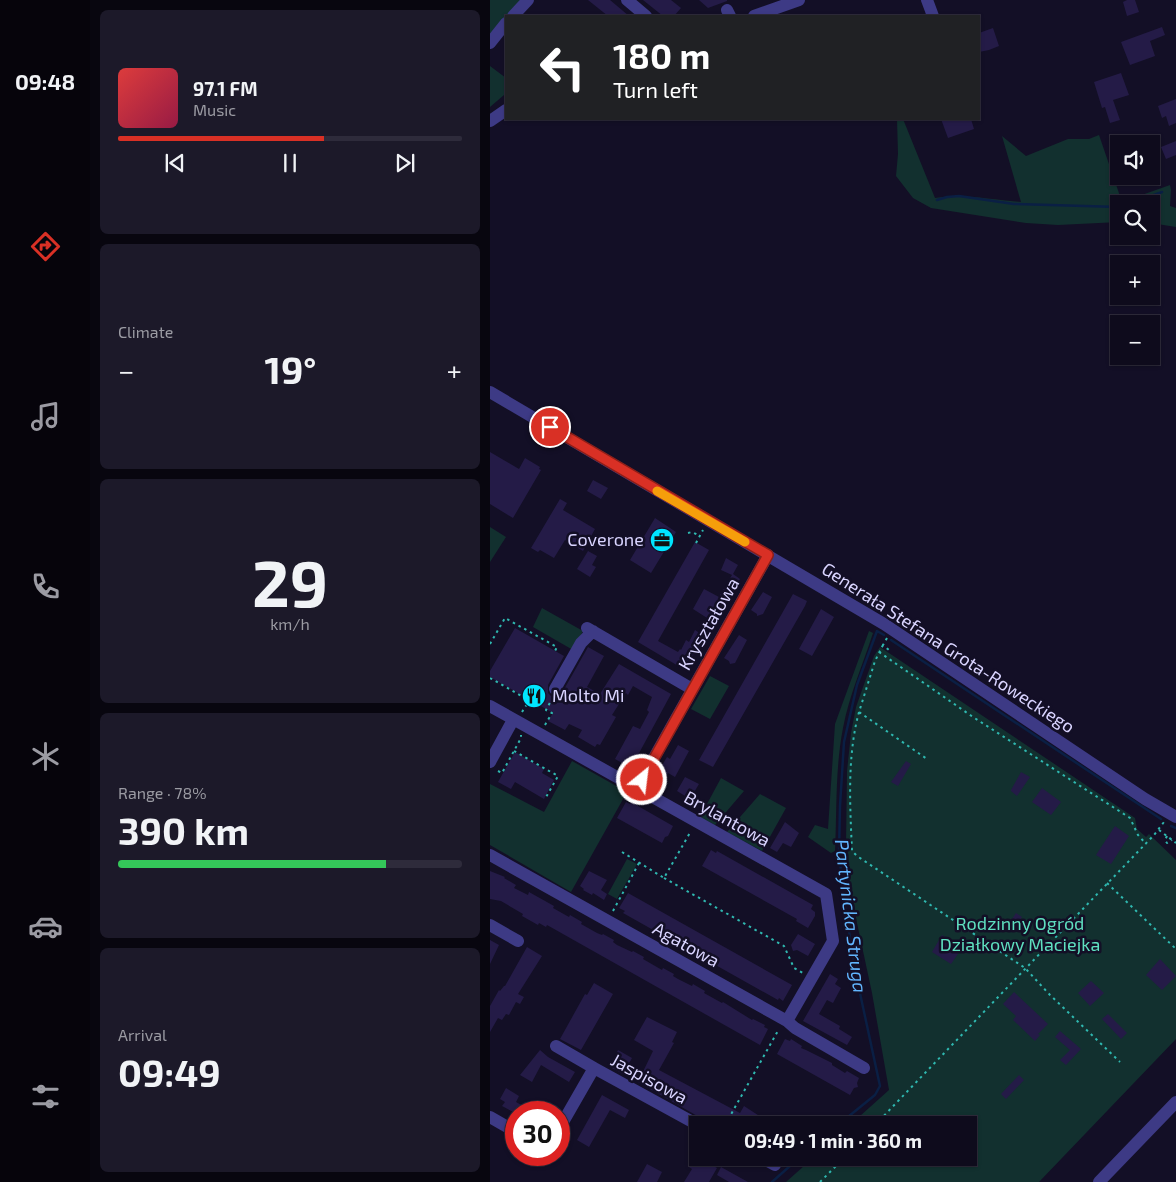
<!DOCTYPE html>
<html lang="en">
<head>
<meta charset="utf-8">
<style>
  :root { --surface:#0e0b1c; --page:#1c1929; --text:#f1f3f6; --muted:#9b9ba3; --line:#2e2b3b; --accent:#d93025 }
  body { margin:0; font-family:"Exo 2",sans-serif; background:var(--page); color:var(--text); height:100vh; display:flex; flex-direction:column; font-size:19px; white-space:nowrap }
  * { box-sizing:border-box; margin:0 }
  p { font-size:16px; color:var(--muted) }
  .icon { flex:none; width:28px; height:28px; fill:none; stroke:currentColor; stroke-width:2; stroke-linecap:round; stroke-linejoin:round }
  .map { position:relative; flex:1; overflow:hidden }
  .panel { display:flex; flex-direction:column; gap:10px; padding:10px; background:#08060f; width:400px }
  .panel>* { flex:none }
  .hud { position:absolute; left:15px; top:15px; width:475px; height:105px; border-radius:0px; box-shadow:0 1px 4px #0004,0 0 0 1px var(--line); background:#202124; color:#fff; overflow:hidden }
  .controls { position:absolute; left:620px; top:135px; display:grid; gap:10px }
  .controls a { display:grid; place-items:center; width:50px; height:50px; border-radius:0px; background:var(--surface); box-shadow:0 1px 4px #0004,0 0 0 1px var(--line); font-size:25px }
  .speed { position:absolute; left:15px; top:1101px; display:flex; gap:10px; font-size:25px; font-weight:700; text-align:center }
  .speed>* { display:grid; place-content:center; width:65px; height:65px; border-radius:50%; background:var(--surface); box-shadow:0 1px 4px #0004,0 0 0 1px var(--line); line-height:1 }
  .speed .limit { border:8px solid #d22; background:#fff; color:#111 }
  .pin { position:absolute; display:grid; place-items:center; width:42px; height:42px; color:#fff; margin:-21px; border:2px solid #fff; border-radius:50%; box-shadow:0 1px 5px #0007 }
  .me { position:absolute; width:55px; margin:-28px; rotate:29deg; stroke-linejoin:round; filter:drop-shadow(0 0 4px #0008) }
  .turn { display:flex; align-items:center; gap:18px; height:105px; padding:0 25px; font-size:22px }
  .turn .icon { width:65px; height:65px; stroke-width:2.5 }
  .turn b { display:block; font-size:35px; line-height:42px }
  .big { font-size:38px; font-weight:700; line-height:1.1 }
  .panel .widget { flex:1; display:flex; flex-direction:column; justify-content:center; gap:8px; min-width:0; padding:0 18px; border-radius:8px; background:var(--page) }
  .panel .dial { align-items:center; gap:0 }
  .dial b { font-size:65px; line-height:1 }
  .song { display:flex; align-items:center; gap:15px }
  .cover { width:60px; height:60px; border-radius:8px; background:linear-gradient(135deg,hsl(0 70% 55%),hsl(340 70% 35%)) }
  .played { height:5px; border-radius:2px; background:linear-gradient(90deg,var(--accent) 60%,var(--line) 60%) }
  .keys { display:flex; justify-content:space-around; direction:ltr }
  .heat { display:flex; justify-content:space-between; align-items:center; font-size:28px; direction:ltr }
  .charge { height:8px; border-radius:4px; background:linear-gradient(90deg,#34c759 78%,var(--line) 0) }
  .trip { position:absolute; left:199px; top:1116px; width:288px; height:50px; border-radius:0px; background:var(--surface); box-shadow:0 1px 4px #0004,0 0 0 1px var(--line); font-weight:700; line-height:50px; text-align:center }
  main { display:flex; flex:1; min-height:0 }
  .dock { display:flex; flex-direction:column; width:90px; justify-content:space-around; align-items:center; background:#06040b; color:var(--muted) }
  .dock .icon { width:35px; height:35px }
  .dock .active { color:var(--accent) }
  .dock b { font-size:22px; color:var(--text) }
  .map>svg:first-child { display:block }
  .green { fill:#12302f }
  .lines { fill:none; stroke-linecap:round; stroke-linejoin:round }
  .stream { stroke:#0a1f44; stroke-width:2.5 }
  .building { fill:#241b47 }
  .path { stroke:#2fb8b0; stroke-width:2; stroke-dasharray:2.5 4; stroke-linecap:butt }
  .minor { stroke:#3d3a85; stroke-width:12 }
  .route-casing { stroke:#8d1f18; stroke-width:12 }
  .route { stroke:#d93025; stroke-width:9 }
  .slow { stroke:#f59e0b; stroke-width:9 }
  .labels { text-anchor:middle; stroke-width:5; stroke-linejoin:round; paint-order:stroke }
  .poi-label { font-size:18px; fill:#d9d4ff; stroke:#130f26; text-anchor:end }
  .street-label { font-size:18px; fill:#d9d4ff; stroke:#130f26 }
  .park-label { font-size:18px; fill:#5fe0c0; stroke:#130f26 }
  .water-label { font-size:19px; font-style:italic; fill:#62b6ff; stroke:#130f26 }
</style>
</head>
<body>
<main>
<nav class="dock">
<b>09:48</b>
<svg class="icon active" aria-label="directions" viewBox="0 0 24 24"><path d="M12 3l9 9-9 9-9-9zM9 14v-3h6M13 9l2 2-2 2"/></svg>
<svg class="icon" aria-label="music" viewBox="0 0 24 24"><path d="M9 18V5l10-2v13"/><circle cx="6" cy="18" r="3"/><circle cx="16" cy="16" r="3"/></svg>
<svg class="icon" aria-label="phone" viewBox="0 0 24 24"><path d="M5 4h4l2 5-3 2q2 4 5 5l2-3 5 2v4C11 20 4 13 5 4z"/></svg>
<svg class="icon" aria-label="climate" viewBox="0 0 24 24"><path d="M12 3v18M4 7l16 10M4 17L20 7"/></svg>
<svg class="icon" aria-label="car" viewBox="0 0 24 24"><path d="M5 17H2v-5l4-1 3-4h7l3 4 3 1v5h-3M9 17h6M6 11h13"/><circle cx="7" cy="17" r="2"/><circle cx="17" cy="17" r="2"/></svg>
<svg class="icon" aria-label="filters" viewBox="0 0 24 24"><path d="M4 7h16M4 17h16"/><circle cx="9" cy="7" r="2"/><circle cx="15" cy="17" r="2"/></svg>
</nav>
<section class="panel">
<div class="widget">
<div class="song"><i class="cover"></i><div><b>97.1 FM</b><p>Music</p></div></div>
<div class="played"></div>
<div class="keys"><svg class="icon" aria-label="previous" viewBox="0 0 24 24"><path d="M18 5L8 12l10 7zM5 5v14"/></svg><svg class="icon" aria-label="pause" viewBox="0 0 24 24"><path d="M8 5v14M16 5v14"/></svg><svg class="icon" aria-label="next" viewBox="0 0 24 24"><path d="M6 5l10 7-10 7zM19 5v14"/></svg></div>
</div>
<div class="widget"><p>Climate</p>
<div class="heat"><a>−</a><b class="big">19°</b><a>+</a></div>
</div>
<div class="widget dial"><b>29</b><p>km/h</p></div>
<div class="widget"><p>Range · 78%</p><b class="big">390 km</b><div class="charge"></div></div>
<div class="widget"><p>Arrival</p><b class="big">09:49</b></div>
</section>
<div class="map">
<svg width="686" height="1182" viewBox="0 0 686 1182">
  <rect width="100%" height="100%" fill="#130f26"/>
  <path class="green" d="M0,0H33L16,16L0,37Z
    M0,66L16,78V96L14,95L0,107Z
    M407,119H413L445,198C473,193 503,200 531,202L512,136L536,156L578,139H599L609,135L632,202L680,185L681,190L680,206L686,208V227L661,223V204H629V222L568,225L536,223L441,208L423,198L406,176L408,154Z
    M0,527L16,537L0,562Z
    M52,608L93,631L83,650L43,627Z
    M379,631L383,633C373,664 359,696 353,728C345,769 347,811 345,851L341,853L318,837L325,825L338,829L345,724Z
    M390,647L645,818L647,829L656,837L659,834L686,860V1039L549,1182H296L323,1158H478V1125H360L399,1090L382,993L361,895L356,844L357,771L361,733L366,707L384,656Z
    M220,676L239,686L220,719L201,709Z
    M82,761L137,792L81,892L0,845V784L54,812Z
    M231,778L254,791L225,825L210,817Z
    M270,794L296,808L272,851L237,832Z
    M137,859L147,864L127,899L118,894Z"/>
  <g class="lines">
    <path class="stream" d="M447,200L457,197L469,196L524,204L629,207
      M640,204L672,192
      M401,640L671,819
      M681,826L686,828
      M348,1125L385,1095L390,1086L365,970L354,898L349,853L350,806L354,742L367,685L387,631L394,635
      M282,1182L309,1158"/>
  </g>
  <path class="building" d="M98,0H120L139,16H118Z
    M153,0H181L191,8L184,16H173Z
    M209,0H237V1L218,8Z
    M637,0H645L649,12L637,16L633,2Z
    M672,27L675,35L660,41L665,56L640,65L631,42Z
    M503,28L509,46L499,50L489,52V33Z
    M631,73L639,95L623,100L630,120L620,123L615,107L612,108L604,82Z
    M686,99V123L679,126L676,116L672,118L668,106Z
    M451,119H481L484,129L458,138Z
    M686,141V155L676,159L671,147Z
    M0,452L29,469L35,458L50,467L49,469L51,470L23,518L0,504Z
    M103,480L118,488L111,499L97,491Z
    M70,499L77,503L73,510L105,529L93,551L75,540L64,558L50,550L48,552L41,548Z
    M165,518L186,532L161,573L140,560Z
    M205,542L219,550L168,641L188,652L190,649L191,650L196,640L199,642L205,630L214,636L210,644L211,645L206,655L204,654L195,670L148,642Z
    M98,551L107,556L102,565L106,567L100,577L87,569Z
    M236,558L248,565L243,574L250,579L225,623L203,609L214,589L229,597L242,575L231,570Z
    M273,592L282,597L273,614L267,616V614L261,610Z
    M303,594L317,601L315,606L223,767L209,760Z
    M331,609L344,617L322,656L309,649Z
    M25,628L74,656L58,685V693L61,696H69L72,693L98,647L114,656L97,687L110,694L129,664L181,694L141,768L125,759L143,726L150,729L159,712L157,710L162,697L143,686L138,695L136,693L122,715L126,717L110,745L107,744L105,747L88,737L92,730L79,724L75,730L58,721L63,713L0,677V671Z
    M249,635L257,640L245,663L240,664L239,661L234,658Z
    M188,745L199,751L185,777L178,773L176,777L168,772L177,757L180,759Z
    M25,752L54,769L52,773L64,780L54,799L25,782L21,789L8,782Z
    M416,761L421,764L408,786L401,782Z
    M531,772L540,777L527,796L521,791V790Z
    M195,777L209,784L200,799L187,791Z
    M552,788L571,802L561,815L542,802Z
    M136,802L140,804L141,802L183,826L178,836L175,837L172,843L127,818Z
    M295,822L309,833L301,847L293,843L287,852L280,848Z
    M625,826L639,836L621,864L606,855Z
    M221,850L226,853L227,851L323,905L321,909L325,912V916L318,928L306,921L307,919L212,866Z
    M0,871L15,877L14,878L26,885L24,888L38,895L39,892L64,906L63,908L79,917L80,915L92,922L91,924L107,933L112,935L113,934L124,940L123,942L127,945L142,952L143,951L154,957L153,959L172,970L173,968L184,974L183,976L188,979L202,986L203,984L215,991L214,993L232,1003L233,1002L262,1020L263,1019L275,1025L274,1027L278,1029L270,1045L57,925L56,927L49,923L48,925L32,916L33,914L11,901L0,899Z
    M99,871L117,880L111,890L117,894L114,900L103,893L102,895L93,890L94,889L90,886Z
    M138,893L302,985L293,1001L289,998L288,1000L133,913L135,911L129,908Z
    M526,913L532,917L522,932L516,928Z
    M308,934L325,944L318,956L307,950L303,951L301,945Z
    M452,935L472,948L461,964L442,952Z
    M0,940L9,945L0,964Z
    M37,947L52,956L28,994L34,997L30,1004L26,1002L19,1015L16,1014L12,1020L8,1018L0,1032V1006L9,990L10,991L14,986H15Z
    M670,959L686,976L672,990L656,975Z
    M340,974L348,979L345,984L351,988L343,1003L337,1000L329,1014L350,1026L349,1029L362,1037L357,1045L313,1021Z
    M601,981L614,993L600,1006L588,993Z
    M104,983L123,994L91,1050L70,1039L95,994L97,995Z
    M524,992L558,1024L548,1034L550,1035L545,1041L523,1020L526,1016L513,1004Z
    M618,1014L637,1033L631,1039L612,1019Z
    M157,1017L187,1032L182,1042L184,1043L169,1070L250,1113L254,1106L283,1125H223L148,1082L163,1051L144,1040Z
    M570,1031L591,1049L576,1065L570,1060L580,1050L565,1037Z
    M295,1039L300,1041L301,1039L312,1046L311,1048L316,1050L342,1063V1065L355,1073L357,1071L369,1078L367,1083L368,1087L364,1088L360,1095L287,1054Z
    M50,1050L58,1057L85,1072L79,1082L51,1065L42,1082L30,1075Z
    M128,1050L142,1058L133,1074L120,1067Z
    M529,1075L534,1080L516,1099L511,1094Z
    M16,1088L29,1096L26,1102L44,1112H23L12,1106L15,1102L10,1099Z
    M112,1095L139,1110L135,1118L120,1110L99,1147L87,1140Z
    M205,1158H217L215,1161L227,1168L219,1182H194L202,1169L199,1167Z
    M157,1164L172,1172L167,1182H147Z
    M231,1167L258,1182H239L227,1175Z"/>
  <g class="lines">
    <path class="path" d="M198,533L202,532L210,536
      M206,543L213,530
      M397,638L393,645L400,651
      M0,644L15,618L67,647L65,651
      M393,645L385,661L369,712L437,759
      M389,652L483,717L640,818L648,835L656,844
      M0,678L47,705L54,693
      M32,712L39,701
      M369,712C357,756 360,805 362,851L367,856L535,968L560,995L630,1062
      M55,725L62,713L56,710L62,699
      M24,751L68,776L55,799
      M8,771L12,773L31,738V735
      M669,830L686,843
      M677,836L675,840L677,843L682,840
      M132,852L174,878L201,831
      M174,878L294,946L304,968L313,973
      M617,883L686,949
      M123,911L149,863
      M235,1125L289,1029
      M385,1125L664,835L674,822
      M330,1182L354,1158"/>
    <path class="minor" d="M137,0L156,16
      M437,0L443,16
      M237,10L240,16
      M23,16L38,0
      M264,16L309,0
      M0,43L16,23
      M0,121L16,110
      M0,392L394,624L655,799L686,817
      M97,628L202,689
      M65,689L91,643L103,631
      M0,706L336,894L343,941L297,1021
      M0,762L23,720
      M147,788L278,555
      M0,855L297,1021L305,1028L374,1068
      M0,925L28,941
      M66,1046L104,1068
      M0,1117L26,1132
      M69,1129L104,1068L208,1125
      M272,1158L285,1165
      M609,1182L686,1102"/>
  </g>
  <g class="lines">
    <g class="route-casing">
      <path id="route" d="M60,427L278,555L152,780"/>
    </g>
    <use href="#route" class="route"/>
    <path class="slow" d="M167,491L255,542"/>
  </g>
  <defs>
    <g id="office-disc" transform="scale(1.25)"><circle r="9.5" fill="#00e5ff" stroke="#130f26"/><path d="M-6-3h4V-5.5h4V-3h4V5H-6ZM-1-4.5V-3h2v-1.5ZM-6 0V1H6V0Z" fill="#111"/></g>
    <g id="restaurant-disc" transform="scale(1.25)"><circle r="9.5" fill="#00e5ff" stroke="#130f26"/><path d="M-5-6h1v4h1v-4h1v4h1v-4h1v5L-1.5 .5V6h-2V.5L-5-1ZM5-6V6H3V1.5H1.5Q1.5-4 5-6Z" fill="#111"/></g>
  </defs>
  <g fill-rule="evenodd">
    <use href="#office-disc" x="172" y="540"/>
    <use href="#restaurant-disc" x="44" y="696"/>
  </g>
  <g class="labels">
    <g class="poi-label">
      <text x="154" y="546">Coverone</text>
      <text x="62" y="702" text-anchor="start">Molto Mi</text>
    </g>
    <g class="street-label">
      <text transform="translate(219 624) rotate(-60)" y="6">Kryształowa</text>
      <text transform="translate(458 648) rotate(33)" y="6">Generała Stefana Grota-Roweckiego</text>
      <text transform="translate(237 819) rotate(29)" y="6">Brylantowa</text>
      <text transform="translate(196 945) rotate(29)" y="6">Agatowa</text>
      <text transform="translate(159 1079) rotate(29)" y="6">Jaspisowa</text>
    </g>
    <g class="park-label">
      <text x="530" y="930">Rodzinny Ogród<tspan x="530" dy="21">Działkowy Maciejka</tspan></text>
    </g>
    <g class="water-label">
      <text transform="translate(361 916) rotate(83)" y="7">Partynicka Struga</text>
    </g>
  </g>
</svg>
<div class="controls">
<a><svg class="icon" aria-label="sound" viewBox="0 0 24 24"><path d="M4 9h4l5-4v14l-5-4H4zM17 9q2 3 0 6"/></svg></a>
<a><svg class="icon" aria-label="search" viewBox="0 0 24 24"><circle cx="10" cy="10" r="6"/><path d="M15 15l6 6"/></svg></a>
<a>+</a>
<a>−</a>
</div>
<div class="speed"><div class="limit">30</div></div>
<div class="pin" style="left:60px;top:427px;background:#d93025"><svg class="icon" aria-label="arrive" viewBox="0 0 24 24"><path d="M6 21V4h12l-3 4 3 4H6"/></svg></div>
<svg class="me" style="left:152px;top:780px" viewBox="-20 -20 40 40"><circle r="17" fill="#d93025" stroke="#fff" stroke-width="3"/><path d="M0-11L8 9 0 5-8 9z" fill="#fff"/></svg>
<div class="trip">09:49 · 1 min · 360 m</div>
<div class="hud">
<div class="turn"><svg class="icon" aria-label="left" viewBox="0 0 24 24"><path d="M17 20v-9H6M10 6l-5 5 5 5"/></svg><div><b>180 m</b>Turn left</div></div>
</div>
</div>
</main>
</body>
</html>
